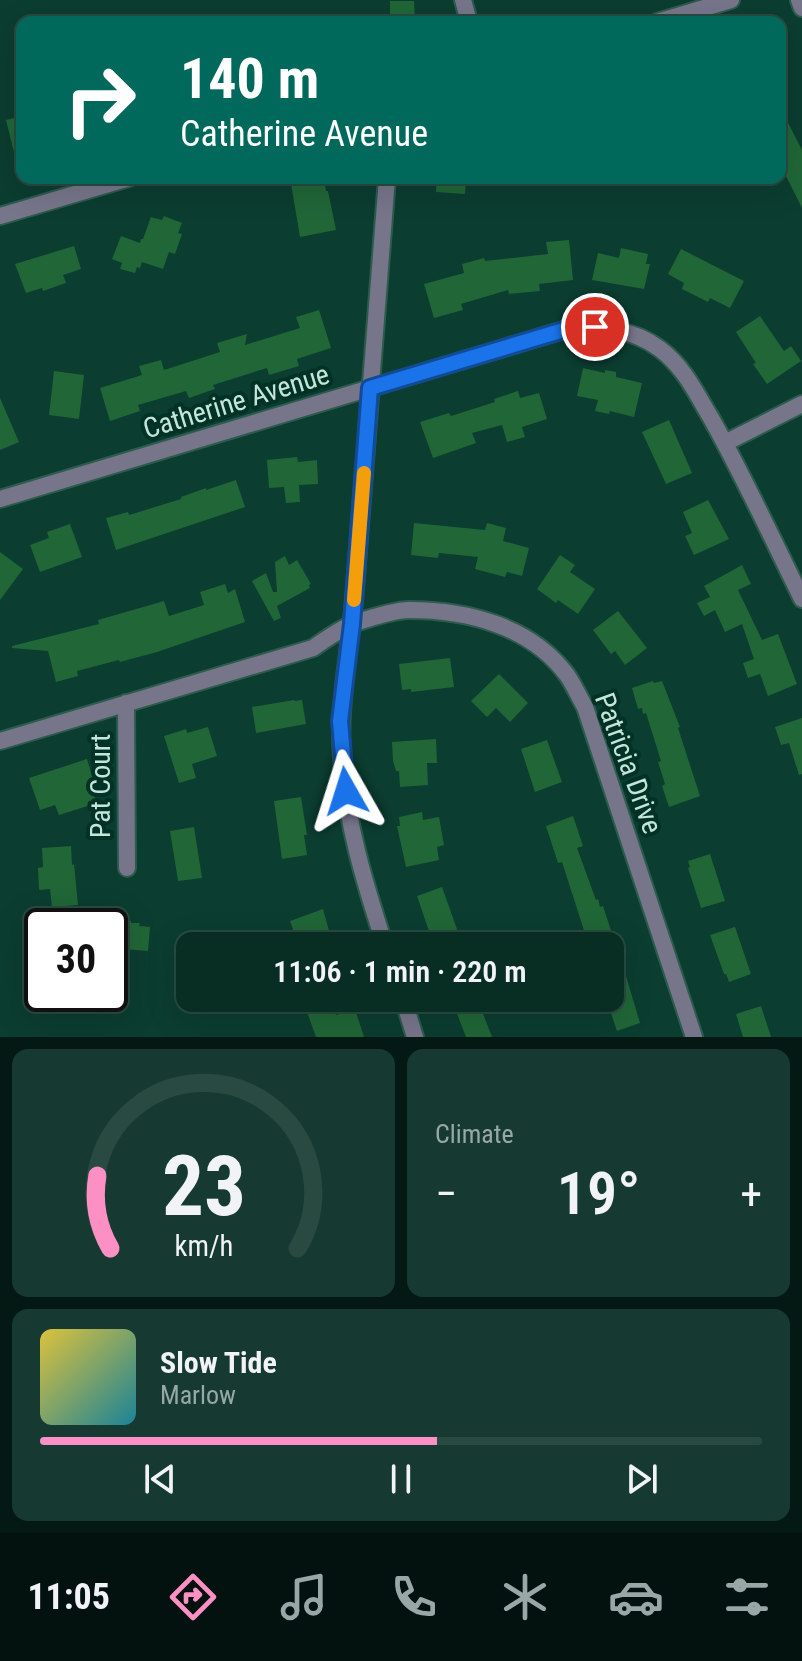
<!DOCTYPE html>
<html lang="en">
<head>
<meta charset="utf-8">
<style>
  :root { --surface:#082e24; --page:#163a31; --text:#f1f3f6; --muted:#98a8a6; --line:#294a41; --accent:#fc8fc3 }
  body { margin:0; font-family:"Roboto Condensed",sans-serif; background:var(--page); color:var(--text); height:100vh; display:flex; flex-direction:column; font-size:30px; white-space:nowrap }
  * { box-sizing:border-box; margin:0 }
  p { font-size:26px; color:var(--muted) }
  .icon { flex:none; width:44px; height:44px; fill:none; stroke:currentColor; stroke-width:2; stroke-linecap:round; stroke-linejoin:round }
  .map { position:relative; height:1037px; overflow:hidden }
  .panel { display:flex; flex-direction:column; gap:12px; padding:12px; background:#041914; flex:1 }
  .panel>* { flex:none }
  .hud { position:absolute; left:16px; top:16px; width:770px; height:168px; border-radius:16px; box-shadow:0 8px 32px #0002,0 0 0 2px var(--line); background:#00695c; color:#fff; overflow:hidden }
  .speed { position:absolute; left:24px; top:908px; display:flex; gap:16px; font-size:40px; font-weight:700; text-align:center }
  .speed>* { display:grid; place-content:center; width:104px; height:104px; border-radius:50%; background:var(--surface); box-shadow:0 8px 32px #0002,0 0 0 2px var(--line); line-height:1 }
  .speed .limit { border:4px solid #111; border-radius:12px; background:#fff; color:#111 }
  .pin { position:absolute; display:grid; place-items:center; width:68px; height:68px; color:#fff; margin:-34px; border:4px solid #fff; border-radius:50%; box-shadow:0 2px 8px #0007 }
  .me { position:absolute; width:88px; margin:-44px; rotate:354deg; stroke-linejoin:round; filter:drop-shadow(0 0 6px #0008) }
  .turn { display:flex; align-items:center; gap:28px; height:168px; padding:0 32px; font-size:36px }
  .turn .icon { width:104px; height:104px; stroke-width:2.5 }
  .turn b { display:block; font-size:56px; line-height:68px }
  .big { font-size:60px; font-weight:600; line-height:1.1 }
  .panel .widget { flex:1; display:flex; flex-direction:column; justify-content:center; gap:12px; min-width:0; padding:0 28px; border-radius:16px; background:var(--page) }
  .panel .dial { align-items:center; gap:0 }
  .dial svg { height:208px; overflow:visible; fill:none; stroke:var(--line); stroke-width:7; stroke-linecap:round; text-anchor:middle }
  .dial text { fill:var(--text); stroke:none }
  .song { display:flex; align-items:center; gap:24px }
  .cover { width:96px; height:96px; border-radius:12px; background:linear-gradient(135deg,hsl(50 70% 55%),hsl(190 70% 35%)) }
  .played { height:8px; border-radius:4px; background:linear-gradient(90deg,var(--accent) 55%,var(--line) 55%) }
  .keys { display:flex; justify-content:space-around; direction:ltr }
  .heat { display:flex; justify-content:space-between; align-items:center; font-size:44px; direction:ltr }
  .panel .tiles { flex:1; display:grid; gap:12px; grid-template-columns:1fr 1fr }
  .widget:last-child { grid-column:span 2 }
  .trip { position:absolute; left:176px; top:932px; width:448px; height:80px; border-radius:16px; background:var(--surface); box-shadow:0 8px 32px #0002,0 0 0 2px var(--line); font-weight:600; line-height:80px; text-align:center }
  .tabs { display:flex; height:128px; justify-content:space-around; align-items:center; background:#03120e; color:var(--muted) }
  .tabs .icon { width:56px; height:56px }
  .tabs .current { color:var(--accent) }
  .tabs b { font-size:36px; color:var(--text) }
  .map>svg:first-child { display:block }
  .building { fill:#206637 }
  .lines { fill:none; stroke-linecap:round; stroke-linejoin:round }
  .minor-casing { stroke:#2d5b4e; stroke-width:20 }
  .minor { stroke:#77758a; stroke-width:16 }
  .route-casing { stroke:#114b97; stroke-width:20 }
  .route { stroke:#1a73e8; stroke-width:14 }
  .slow { stroke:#f59e0b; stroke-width:14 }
  .labels { text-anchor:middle; stroke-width:8; stroke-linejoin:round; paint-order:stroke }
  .street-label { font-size:28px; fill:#c6e5d9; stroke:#003226 }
</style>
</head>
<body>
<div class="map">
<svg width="802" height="1037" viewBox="0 0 802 1037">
  <rect width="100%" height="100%" fill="#0b3d30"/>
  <path class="building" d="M390,1H414L415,22H390Z
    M780,107L802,150V208L784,172L780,174Z
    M22,116V163L17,164L6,120Z
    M290,178H324L326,191H328L336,230L300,237Z
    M437,178H466L465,194L436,192Z
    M164,216L182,223L178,233L182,234L175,254L169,252L163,269L142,262L140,268L137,267L135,273L120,269L122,263L112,259L121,236L140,243L141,239H143L151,217L162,220Z
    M569,240L573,280L539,284L540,291L509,294L508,290L461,304L463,310L434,318L424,284L464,273L462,264L484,258L485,261L548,254L546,242Z
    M74,246L81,269L63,275L66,283L43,291L42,288L26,293L15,264Z
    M621,248L648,254L646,264H650L644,289L592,280L598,253L619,258Z
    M681,249L744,281L730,308L710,298L708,302L682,289L684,283L668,274Z
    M319,310L331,348L297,359L299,366L269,375L267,368L213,385L215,389L189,398L186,391L138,405L140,411L110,421L100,388L142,375L139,366L161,360L164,370L220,352L217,343L247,334L245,345L300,328L296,317Z
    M760,316L784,351L791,346L801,361L767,384L753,364L756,363L736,332Z
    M583,368L605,373V370L616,372V377L642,383L634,417L610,411L609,414L595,411L598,400L577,396Z
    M54,371L84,375L79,419L49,415Z
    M518,391L520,398L539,393L547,419L522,427L525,437L507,442L502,425L472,433L476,443L433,458L420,422L449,413L451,416L495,402L494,399Z
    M0,398L19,442L0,450Z
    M669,420L692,473L666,484L642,432Z
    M297,457L298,462L317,460L318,484L299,485L300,502L286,503L284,487L269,488L267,460Z
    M236,480L245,507L116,550L106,518L128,512L129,515L181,499V497L206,488V490Z
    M708,500L729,539L694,555L685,536L692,533L683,512Z
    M414,523L485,530L487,523L506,528L503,541L529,548L522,576L507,572L505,577L475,569L478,557L439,553L438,558L411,555Z
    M70,524L82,557L40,572L30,545L49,538L47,532Z
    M0,552L23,569L0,600Z
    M560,555L575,565L570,572L595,589L578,614L558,600L556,603L537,589Z
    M285,556L289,565L297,560L311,584L309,585L310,588L277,606L281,618L274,621L252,581L266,573L273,592H277L275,562Z
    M742,565L751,584L738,590L762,640L778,634L797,684L768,696L760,674L748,678L743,663L754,659L742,624L725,632L715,610L704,616L697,603L710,597L704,586Z
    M225,584L228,593L235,589L245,622L157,652L120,662L119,660L77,671L78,676L56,682L48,651L12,648V646L99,624L98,620L164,601L169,616L204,605L200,592Z
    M618,611L647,648L625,665L615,651L611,654L593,630Z
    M450,658L454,687L411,692V689L402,690L399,664Z
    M499,674L528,703L510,722L496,708L487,717L471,701Z
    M653,681L654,683L662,681L680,727L678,728L700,796L669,807L662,786L665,784L658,762L661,761L646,713L643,714L642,708L638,709L632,688Z
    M294,700L295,701L302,700L306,724L256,733L252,707Z
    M802,718V774L799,775L789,743L781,745L775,727Z
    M208,727L217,756L192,764L196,778L179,783L164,736L186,729L187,733Z
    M436,739L437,763H427L428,785L400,787L399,771H396L393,761L392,742Z
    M547,740L562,782L535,792L521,749Z
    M87,759L93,779L89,780L97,803L59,815L55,805L40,810L29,778Z
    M301,797L307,835H304L307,855L282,859L274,801Z
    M422,812L423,820L439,817L444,845L437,847L439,860L406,867L397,826H400L399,817Z
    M573,816L583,846L577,848L596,900L598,899L600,907L603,906L616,946H589L562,862L558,863L546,826Z
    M194,827L202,878L178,881L170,831Z
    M71,846L72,865L74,864L78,905L52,907L50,889L39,890L38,868L43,867L42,848Z
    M710,854L725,901L701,908L688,868L690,867L688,861Z
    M442,887L458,932L435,941L432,933L430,934L417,896Z
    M323,909L331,938L327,939L330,946H299L290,921Z
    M110,919L131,921V923H140L139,926L150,927L148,951L110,948Z
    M735,927L751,974L729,982L726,974H724L710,935Z
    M626,976L640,1023L617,1031L606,998H610V981Z
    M302,998H331L336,1015L355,1009L364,1037H316Z
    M451,998H512V1000L482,1011L492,1037H466Z
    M761,1006L771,1037H743L736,1014Z"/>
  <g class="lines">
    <g class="minor-casing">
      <path id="minor" d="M463,0L469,22
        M799,0L802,8
        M657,22L731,0
        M0,216L129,178
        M725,443L802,404
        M0,499L567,329C600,326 632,328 660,349C684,367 696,393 711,418C744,477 772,538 802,599
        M126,703L127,868
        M0,741L313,648C326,639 341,628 355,623C370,618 394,610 409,610C467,610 531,626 567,675C574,685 579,697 585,707L694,1037
        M385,946C365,884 346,823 342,758C338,701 351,645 355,589C365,452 376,315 387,178
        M403,998L415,1037"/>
    </g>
    <use href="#minor" class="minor"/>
  </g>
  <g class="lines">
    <g class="route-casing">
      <path id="route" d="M346,791L340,721L352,624L370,388L567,329L595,327"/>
    </g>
    <use href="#route" class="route"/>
    <path class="slow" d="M354,600L364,473"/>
  </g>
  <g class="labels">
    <g class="street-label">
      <text transform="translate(236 401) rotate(-17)" y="10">Catherine Avenue</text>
      <text transform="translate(629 763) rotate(70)" y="10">Patricia Drive</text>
      <text transform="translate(100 786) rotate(-90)" y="10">Pat Court</text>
    </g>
  </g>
</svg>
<div class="speed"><div class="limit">30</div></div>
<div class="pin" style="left:595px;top:327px;background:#d93025"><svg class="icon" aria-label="arrive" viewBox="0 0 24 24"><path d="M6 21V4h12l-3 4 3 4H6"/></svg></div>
<svg class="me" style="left:346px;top:791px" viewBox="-20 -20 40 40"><path d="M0-17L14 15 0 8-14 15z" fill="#1a73e8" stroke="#fff" stroke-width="4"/></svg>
<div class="trip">11:06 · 1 min · 220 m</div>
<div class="hud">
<div class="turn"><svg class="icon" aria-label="right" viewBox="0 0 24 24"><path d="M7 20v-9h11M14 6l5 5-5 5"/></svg><div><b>140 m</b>Catherine Avenue</div></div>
</div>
</div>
<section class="panel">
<div class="tiles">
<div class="widget dial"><svg viewBox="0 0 100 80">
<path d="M14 69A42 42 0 1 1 86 69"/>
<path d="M14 69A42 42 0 0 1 9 41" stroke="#fc8fc3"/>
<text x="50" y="56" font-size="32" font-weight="700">23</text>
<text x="50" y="72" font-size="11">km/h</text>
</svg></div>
<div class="widget"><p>Climate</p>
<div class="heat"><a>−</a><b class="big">19°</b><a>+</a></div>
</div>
<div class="widget">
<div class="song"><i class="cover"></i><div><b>Slow Tide</b><p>Marlow</p></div></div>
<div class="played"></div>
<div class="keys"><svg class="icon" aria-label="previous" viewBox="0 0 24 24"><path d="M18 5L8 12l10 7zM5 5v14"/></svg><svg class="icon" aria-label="pause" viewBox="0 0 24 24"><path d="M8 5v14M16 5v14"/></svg><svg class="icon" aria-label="next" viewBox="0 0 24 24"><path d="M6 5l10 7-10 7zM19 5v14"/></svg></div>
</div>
</div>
</section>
<nav class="tabs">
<b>11:05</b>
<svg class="icon current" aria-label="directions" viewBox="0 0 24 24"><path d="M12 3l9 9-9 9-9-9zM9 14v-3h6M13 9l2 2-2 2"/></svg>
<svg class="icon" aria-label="music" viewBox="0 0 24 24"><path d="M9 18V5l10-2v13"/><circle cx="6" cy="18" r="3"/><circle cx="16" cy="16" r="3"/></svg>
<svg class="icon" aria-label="phone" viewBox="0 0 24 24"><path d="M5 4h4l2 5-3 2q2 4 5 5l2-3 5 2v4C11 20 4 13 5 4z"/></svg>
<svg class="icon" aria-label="climate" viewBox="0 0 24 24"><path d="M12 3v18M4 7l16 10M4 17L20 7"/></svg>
<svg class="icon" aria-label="car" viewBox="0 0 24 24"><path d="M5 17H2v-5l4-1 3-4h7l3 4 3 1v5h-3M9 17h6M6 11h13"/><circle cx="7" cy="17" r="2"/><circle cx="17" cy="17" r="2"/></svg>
<svg class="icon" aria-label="filters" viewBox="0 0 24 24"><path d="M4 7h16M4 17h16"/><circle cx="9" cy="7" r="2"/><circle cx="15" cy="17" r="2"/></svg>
</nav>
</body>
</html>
